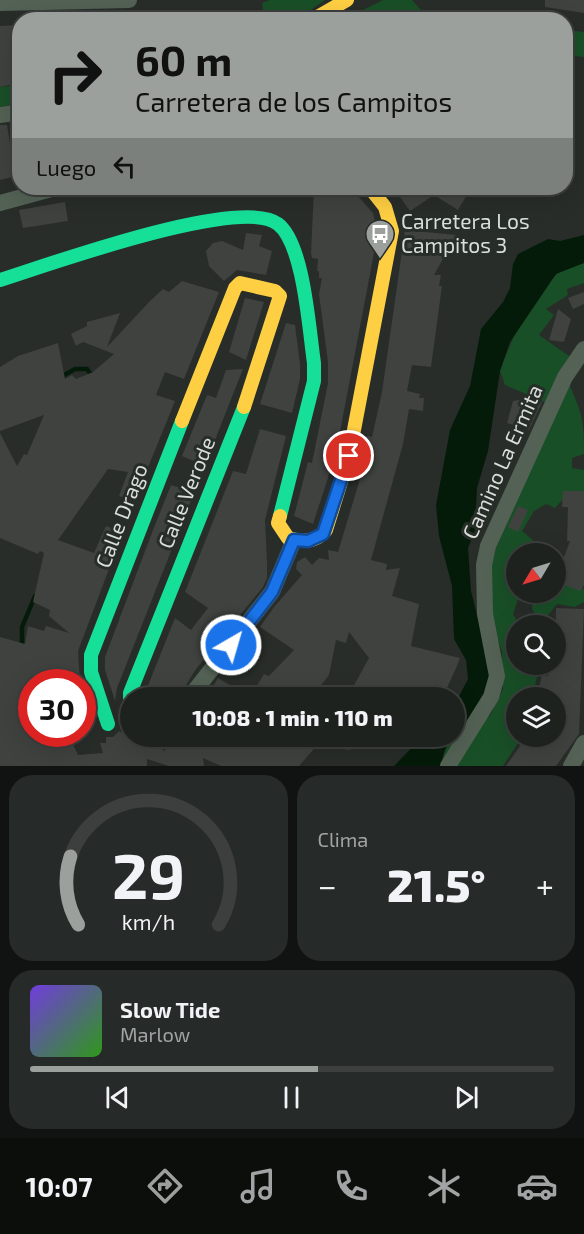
<!DOCTYPE html>
<html lang="es">
<head>
<meta charset="utf-8">
<style>
  :root { --surface:#1e221f; --page:#262a28; --text:#f1f3f6; --muted:#a1a4a4; --line:#3c3f3d; --accent:#9ba09c }
  body { margin:0; font-family:"Exo 2",sans-serif; background:var(--page); color:var(--text); height:100vh; display:flex; flex-direction:column; font-size:22px; white-space:nowrap }
  * { box-sizing:border-box; margin:0 }
  p { font-size:20px; color:var(--muted) }
  .icon { flex:none; width:33px; height:33px; fill:none; stroke:currentColor; stroke-width:2; stroke-linecap:round; stroke-linejoin:round }
  .map { position:relative; height:766px; overflow:hidden }
  .details { display:flex; flex-direction:column; gap:9px; padding:9px; background:#101311; flex:1 }
  .details>* { flex:none }
  .guide { position:absolute; left:12px; top:12px; width:561px; height:183px; border-radius:24px; box-shadow:0 6px 24px #0002,0 0 0 2px var(--line); background:#9ba09c; color:#111; overflow:hidden }
  .needle { width:39px; rotate:232deg }
  .controls { position:absolute; left:506px; top:543px; display:grid; gap:12px }
  .controls a { display:grid; place-items:center; width:60px; height:60px; border-radius:50%; background:var(--surface); box-shadow:0 6px 24px #0002,0 0 0 2px var(--line); font-size:30px }
  .speed { position:absolute; left:18px; top:669px; display:flex; gap:12px; font-size:30px; font-weight:700; text-align:center }
  .speed>* { display:grid; place-content:center; width:78px; height:78px; border-radius:50%; background:var(--surface); box-shadow:0 6px 24px #0002,0 0 0 2px var(--line); line-height:1 }
  .speed .limit { border:9px solid #d22; background:#fff; color:#111 }
  .pin { position:absolute; display:grid; place-items:center; width:51px; height:51px; color:#fff; margin:-26px; border:3px solid #fff; border-radius:50%; box-shadow:0 2px 6px #0007 }
  .me { position:absolute; width:66px; margin:-33px; rotate:38deg; stroke-linejoin:round; filter:drop-shadow(0 0 4px #0008) }
  .turn { display:flex; align-items:center; gap:21px; height:126px; padding:0 24px; font-size:27px }
  .turn .icon { width:78px; height:78px; stroke-width:2.5 }
  .turn b { display:block; font-size:42px; line-height:51px }
  .then { display:flex; align-items:center; height:57px; padding:0 24px; background:#0003; gap:12px; font-size:22px }
  .big { font-size:45px; font-weight:800; line-height:1.1 }
  .details .widget { flex:1; display:flex; flex-direction:column; justify-content:center; gap:9px; min-width:0; padding:0 21px; border-radius:24px; background:var(--page) }
  .details .dial { align-items:center; gap:0 }
  .dial svg { height:156px; overflow:visible; fill:none; stroke:var(--line); stroke-width:7; stroke-linecap:round; text-anchor:middle }
  .dial text { fill:var(--text); stroke:none }
  .song { display:flex; align-items:center; gap:18px }
  .cover { width:72px; height:72px; border-radius:9px; background:linear-gradient(135deg,hsl(260 70% 55%),hsl(110 70% 35%)) }
  .played { height:6px; border-radius:3px; background:linear-gradient(90deg,var(--accent) 55%,var(--line) 55%) }
  .keys { display:flex; justify-content:space-around; direction:ltr }
  .heat { display:flex; justify-content:space-between; align-items:center; font-size:33px; direction:ltr }
  .details .tiles { flex:1; display:grid; gap:9px; grid-template-columns:1fr 1fr }
  .widget:last-child { grid-column:span 2 }
  .trip { position:absolute; left:120px; top:687px; width:345px; height:60px; border-radius:30px; background:var(--surface); box-shadow:0 6px 24px #0002,0 0 0 2px var(--line); font-weight:800; line-height:60px; text-align:center }
  .menu { display:flex; height:96px; justify-content:space-around; align-items:center; background:#0c0e0c; color:var(--muted) }
  .menu .icon { width:42px; height:42px }
  .menu .current { color:var(--accent) }
  .menu b { font-size:27px; color:var(--text) }
  .map>svg:first-child { display:block }
  .green { fill:#194f27 }
  .water { fill:#051b09 }
  .lines { fill:none; stroke-linecap:round; stroke-linejoin:round }
  .stream { stroke:#051b09; stroke-width:4.5 }
  .building { fill:#3f423f }
  .street { stroke:#536255; stroke-width:16 }
  .fast { stroke:#16e098; stroke-width:14 }
  .slow { stroke:#ffcf43; stroke-width:14 }
  .route-casing { stroke:#114b97; stroke-width:15 }
  .route { stroke:#1a73e8; stroke-width:10 }
  .labels { text-anchor:middle; stroke-width:6; stroke-linejoin:round; paint-order:stroke }
  .poi-label { font-size:21px; fill:#d9deda; stroke:#272e28; text-anchor:start }
  .street-label { font-size:21px; fill:#d9deda; stroke:#272e28 }
</style>
</head>
<body>
<div class="map">
<svg width="584" height="766" viewBox="0 0 584 766">
  <rect width="100%" height="100%" fill="#282d29"/>
  <path class="green" d="M270,0H325L296,20L264,19L262,3Z
    M383,0H412L421,10L492,19H345Z
    M566,30L584,32V57L566,55Z
    M19,85V103L0,107V87Z
    M584,263V283L567,289L568,295L546,309L554,315L539,335L569,356C562,376 572,388 578,406C584,421 584,438 584,454L572,458V468L584,470V491L562,500L555,508L546,504L534,511L522,531L534,541L540,553L516,554V592L520,593L513,614L519,625L516,626V664L539,665L533,697L516,698V736L522,737L503,766H441L447,744L468,737L491,714L503,689L502,652L492,621L490,574L493,555L525,481L547,403L505,385L500,371C512,337 531,298 558,273C565,267 575,265 584,263Z
    M555,566L561,567L563,585L581,590L584,588V602L575,607L557,604L541,624L532,609L533,593L555,592Z"/>
  <path class="water" d="M584,235V263L556,274L510,342L500,371L488,451L477,488L475,531L468,548L471,591L485,648L492,689L468,737C445,745 446,743 441,766H394L422,737L454,736L455,704L468,679L466,660L454,639L452,586L439,536L436,505L450,430L470,386L481,329L503,302L510,288L513,264L518,254L548,239L560,241Z"/>
  <g class="lines">
    <path class="stream" d="M59,378L75,369H87L92,376
      M22,648V627L35,596"/>
  </g>
  <path class="building" d="M545,0H584V13L545,7Z
    M20,25V102H17L10,85L0,87V26Z
    M0,125H7L13,162L18,161L20,169V175L0,180Z
    M314,188H340L356,194L373,213L378,232L336,453L313,524L294,516L308,462L312,463L328,383V362L319,294L322,278H319V271H317L318,259L312,258L311,253Z
    M414,188H471L458,210L434,195L410,211L400,197Z
    M65,202L68,221L23,228L19,210Z
    M405,230L456,235L434,275H441L439,286H442L431,367L412,365L407,391L420,394L419,398H424L423,411L409,409L403,444L371,560L387,564L386,570L400,568L392,596L419,604L411,646L460,658L457,666L446,690L435,685L425,698H347L369,658L349,632L346,643L336,640L329,675L316,692L310,689L307,694L292,687L287,698H206L218,678L250,697L264,674L269,676L294,650L260,627L274,607L302,575L296,569L297,562L305,557L312,565L319,558L329,560L328,550L338,552L363,469H359L367,436L372,437L382,392Z
    M246,233L262,235L259,246L272,251L266,275L237,270L224,281L209,266L206,251L213,243L222,241L243,250Z
    M182,281L219,292L184,379L165,372L156,395L175,401L134,502L119,496L128,472L108,469L58,540L94,553L106,526L123,532L78,651L80,682H32V734H68L78,755L103,753L100,743H106V737H113L119,731L130,736H142L165,751L169,736H325L299,766H221L203,758L204,766H169L147,759V766H0V637L25,644L28,626L44,631L46,626L69,633L49,616L50,610L33,602L44,553L40,551L38,554L0,538V433L17,466L24,454L27,455L44,415L0,431V367L18,356L58,343L65,379L72,375L76,379L93,372L114,354L83,342L76,346L71,334L87,326V322L120,313L107,347L150,301L163,289L169,292Z
    M584,292V304L573,309L568,298Z
    M245,298L264,302L246,360L229,352Z
    M558,309L571,319L564,342L549,340Z
    M286,323L295,325L300,364V379L292,413L260,404Z
    M243,369L117,688L115,701L105,670V657L153,530L171,485L184,489L196,462L182,456L207,395L216,398L226,370Z
    M531,398L542,402L529,430L507,423L513,401Z
    M260,429L286,436L265,520L267,562V578L263,587L196,669L178,698H143L175,618L191,630L208,608L185,592L233,471L246,474Z
    M563,491H584V585L581,591L563,585L561,565L570,541H567L568,507H562Z
    M518,506L528,510L518,532L508,527Z
    M556,608L584,609L579,734L556,766H506L527,736H555V698H537L542,674L548,676L550,664H555Z
    M338,736H354L350,750L336,748Z"/>
  <g class="lines">
    <path class="street" d="M0,3L129,0
      M0,115L20,112
      M0,203L55,188
      M189,698L272,592L294,540
      M448,766L491,697L497,676L485,614L484,565L488,546L565,377L584,349
      M571,766L584,743"/>
    <path class="fast" d="M0,280C48,265 241,195 278,224C304,244 309,330 314,363V381L280,516
      M130,717V693L244,407
      M108,724L91,672V655L182,421"/>
    <path class="slow" d="M312,20L347,0
      M182,421L235,288L240,283L275,291L280,296L244,407
      M280,516L278,523L288,538C303,543 316,542 326,530L349,456L392,231L385,207L370,188"/>
  </g>
  <g class="lines">
    <g class="route-casing">
      <path id="route" d="M231,645L272,592L294,540L308,541L323,534L349,456"/>
    </g>
    <use href="#route" class="route"/>
  </g>
  <defs>
    <g id="bus-pin" transform="scale(1.5)"><path d="M0 17L-7.5 6A9.5 9.5 0 1 1 7.5 6Z" fill="#9ba09c" stroke="#272e28"/><path d="M-5-6H5V4H4V6H2V4H-2V6H-4V4H-5ZM-3.5-4V0h7V-4ZM-3.5 1.2v1.5H-2V1.2ZM2 1.2v1.5H3.5V1.2Z" fill="#fff"/></g>
  </defs>
  <g fill-rule="evenodd">
    <use href="#bus-pin" x="380" y="234"/>
  </g>
  <g class="labels">
    <g class="poi-label">
      <text x="401" y="229">Carretera Los<tspan x="401" dy="24">Campitos 3</tspan></text>
    </g>
    <g class="street-label">
      <text transform="translate(503 462) rotate(-66)" y="7">Camino La Ermita</text>
      <text transform="translate(187 493) rotate(-68)" y="7">Calle Verode</text>
      <text transform="translate(122 516) rotate(-69)" y="7">Calle Drago</text>
    </g>
  </g>
</svg>
<div class="controls">
<a><svg class="needle" viewBox="-14 -14 28 28"><path d="M0-13l5 13h-10z" fill="#e53935"/><path d="M0 13l5-13h-10z" fill="#a1a4a4"/></svg></a>
<a><svg class="icon" aria-label="search" viewBox="0 0 24 24"><circle cx="10" cy="10" r="6"/><path d="M15 15l6 6"/></svg></a>
<a><svg class="icon" aria-label="layers" viewBox="0 0 24 24"><path d="M12 4l9 5-9 5-9-5zM3 14l9 5 9-5"/></svg></a>
</div>
<div class="speed"><div class="limit">30</div></div>
<div class="pin" style="left:349px;top:456px;background:#d93025"><svg class="icon" aria-label="arrive" viewBox="0 0 24 24"><path d="M6 21V4h12l-3 4 3 4H6"/></svg></div>
<svg class="me" style="left:231px;top:645px" viewBox="-20 -20 40 40"><circle r="17" fill="#1a73e8" stroke="#fff" stroke-width="3"/><path d="M0-11L8 9 0 5-8 9z" fill="#fff"/></svg>
<div class="trip">10:08 · 1 min · 110 m</div>
<div class="guide">
<div class="turn"><svg class="icon" aria-label="right" viewBox="0 0 24 24"><path d="M7 20v-9h11M14 6l5 5-5 5"/></svg><div><b>60 m</b>Carretera de los Campitos</div></div>
<div class="then">Luego<svg class="icon" aria-label="left" viewBox="0 0 24 24"><path d="M17 20v-9H6M10 6l-5 5 5 5"/></svg></div>
</div>
</div>
<section class="details">
<div class="tiles">
<div class="widget dial"><svg viewBox="0 0 100 80">
<path d="M14 69A42 42 0 1 1 86 69"/>
<path d="M14 69A42 42 0 0 1 10 34" stroke="#9ba09c"/>
<text x="50" y="56" font-size="32" font-weight="700">29</text>
<text x="50" y="72" font-size="11">km/h</text>
</svg></div>
<div class="widget"><p>Clima</p>
<div class="heat"><a>−</a><b class="big">21.5°</b><a>+</a></div>
</div>
<div class="widget">
<div class="song"><i class="cover"></i><div><b>Slow Tide</b><p>Marlow</p></div></div>
<div class="played"></div>
<div class="keys"><svg class="icon" aria-label="previous" viewBox="0 0 24 24"><path d="M18 5L8 12l10 7zM5 5v14"/></svg><svg class="icon" aria-label="pause" viewBox="0 0 24 24"><path d="M8 5v14M16 5v14"/></svg><svg class="icon" aria-label="next" viewBox="0 0 24 24"><path d="M6 5l10 7-10 7zM19 5v14"/></svg></div>
</div>
</div>
</section>
<nav class="menu">
<b>10:07</b>
<svg class="icon current" aria-label="directions" viewBox="0 0 24 24"><path d="M12 3l9 9-9 9-9-9zM9 14v-3h6M13 9l2 2-2 2"/></svg>
<svg class="icon" aria-label="music" viewBox="0 0 24 24"><path d="M9 18V5l10-2v13"/><circle cx="6" cy="18" r="3"/><circle cx="16" cy="16" r="3"/></svg>
<svg class="icon" aria-label="phone" viewBox="0 0 24 24"><path d="M5 4h4l2 5-3 2q2 4 5 5l2-3 5 2v4C11 20 4 13 5 4z"/></svg>
<svg class="icon" aria-label="climate" viewBox="0 0 24 24"><path d="M12 3v18M4 7l16 10M4 17L20 7"/></svg>
<svg class="icon" aria-label="car" viewBox="0 0 24 24"><path d="M5 17H2v-5l4-1 3-4h7l3 4 3 1v5h-3M9 17h6M6 11h13"/><circle cx="7" cy="17" r="2"/><circle cx="17" cy="17" r="2"/></svg>
</nav>
</body>
</html>
